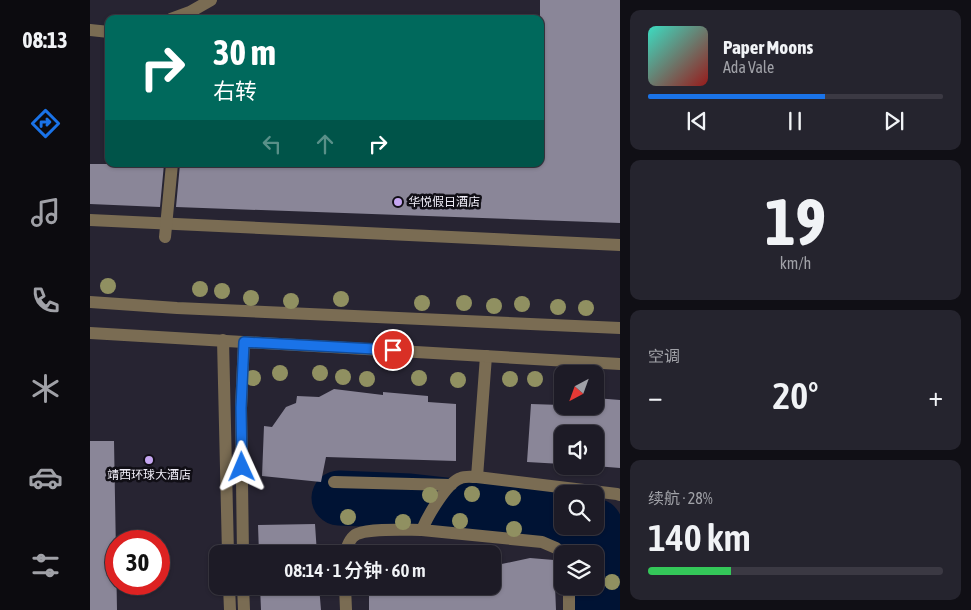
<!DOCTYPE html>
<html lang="zh">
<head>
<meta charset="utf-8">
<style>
  :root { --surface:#1d1b26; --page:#25242e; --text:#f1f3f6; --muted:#a0a1a7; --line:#3b3943; --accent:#1a73e8 }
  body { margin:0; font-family:"Asap Condensed","Noto Sans SC",sans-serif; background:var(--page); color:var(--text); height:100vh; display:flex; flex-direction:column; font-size:19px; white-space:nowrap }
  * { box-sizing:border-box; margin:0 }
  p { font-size:16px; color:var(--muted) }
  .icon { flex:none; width:28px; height:28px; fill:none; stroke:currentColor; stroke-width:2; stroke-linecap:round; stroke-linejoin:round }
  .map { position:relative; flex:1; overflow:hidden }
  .panel { display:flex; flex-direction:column; gap:10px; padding:10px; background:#100f15; width:351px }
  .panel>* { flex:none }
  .guide { position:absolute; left:15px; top:15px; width:439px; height:152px; border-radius:10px; box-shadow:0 1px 4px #0004,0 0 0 1px var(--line); background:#00695c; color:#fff; overflow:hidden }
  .needle { width:32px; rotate:221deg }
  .tools { position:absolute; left:464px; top:365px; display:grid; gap:10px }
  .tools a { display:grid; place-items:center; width:50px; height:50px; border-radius:10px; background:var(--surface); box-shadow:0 1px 4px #0004,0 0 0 1px var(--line); font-size:25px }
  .speed { position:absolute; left:15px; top:530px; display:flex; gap:10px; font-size:25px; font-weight:700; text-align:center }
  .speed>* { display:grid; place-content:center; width:65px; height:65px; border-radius:50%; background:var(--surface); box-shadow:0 1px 4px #0004,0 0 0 1px var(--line); line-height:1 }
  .speed .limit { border:8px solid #d22; background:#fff; color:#111 }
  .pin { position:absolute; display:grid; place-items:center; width:42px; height:42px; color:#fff; margin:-21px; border:2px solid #fff; border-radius:50%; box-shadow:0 1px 5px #0007 }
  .me { position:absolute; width:55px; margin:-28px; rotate:359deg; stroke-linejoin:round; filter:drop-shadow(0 0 4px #0008) }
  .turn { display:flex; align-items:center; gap:18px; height:105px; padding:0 25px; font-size:22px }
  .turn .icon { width:65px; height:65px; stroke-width:2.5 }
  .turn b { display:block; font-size:35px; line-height:42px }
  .lanes { display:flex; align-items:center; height:48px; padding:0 25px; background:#0003; justify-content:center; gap:25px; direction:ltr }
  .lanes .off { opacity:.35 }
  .big { font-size:38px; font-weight:600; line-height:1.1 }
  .panel .tile { flex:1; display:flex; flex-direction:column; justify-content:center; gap:8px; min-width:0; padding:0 18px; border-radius:10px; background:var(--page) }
  .panel .dial { align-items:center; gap:0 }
  .dial b { font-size:65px; line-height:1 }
  .song { display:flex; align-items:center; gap:15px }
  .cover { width:60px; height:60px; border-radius:8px; background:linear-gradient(135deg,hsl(170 70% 55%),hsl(0 70% 35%)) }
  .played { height:5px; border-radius:2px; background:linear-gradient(90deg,var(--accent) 60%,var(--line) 60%) }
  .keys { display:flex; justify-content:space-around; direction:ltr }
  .heat { display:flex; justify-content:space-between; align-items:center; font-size:28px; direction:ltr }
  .charge { height:8px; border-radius:4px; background:linear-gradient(90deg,#34c759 28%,var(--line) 0) }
  .trip { position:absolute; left:119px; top:545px; width:292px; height:50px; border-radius:10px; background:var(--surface); box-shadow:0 1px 4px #0004,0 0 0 1px var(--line); font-weight:600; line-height:50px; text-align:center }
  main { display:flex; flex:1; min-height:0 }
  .tabs { display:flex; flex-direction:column; width:90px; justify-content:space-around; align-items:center; background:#0c0b0f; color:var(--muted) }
  .tabs .icon { width:35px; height:35px }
  .tabs .active { color:var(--accent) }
  .tabs b { font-size:22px; color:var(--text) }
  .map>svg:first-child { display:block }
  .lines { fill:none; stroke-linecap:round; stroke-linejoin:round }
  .river { stroke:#001334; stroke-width:55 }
  .building { fill:#8a8698 }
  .lane { stroke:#7a6c53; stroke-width:12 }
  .street { stroke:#7a6c53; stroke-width:12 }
  .tree { fill:#909061 }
  .route-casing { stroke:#114b97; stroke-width:12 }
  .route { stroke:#1a73e8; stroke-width:9 }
  .poi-dot { fill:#c5a6f1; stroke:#100e15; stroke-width:2 }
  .labels { text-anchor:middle; stroke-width:5; stroke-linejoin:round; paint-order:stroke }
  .poi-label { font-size:12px; fill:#f0eef8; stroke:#100e15; text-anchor:start }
</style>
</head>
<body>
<main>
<nav class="tabs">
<b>08:13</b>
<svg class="icon active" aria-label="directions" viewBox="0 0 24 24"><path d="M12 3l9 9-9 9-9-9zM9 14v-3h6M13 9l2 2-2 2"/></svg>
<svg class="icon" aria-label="music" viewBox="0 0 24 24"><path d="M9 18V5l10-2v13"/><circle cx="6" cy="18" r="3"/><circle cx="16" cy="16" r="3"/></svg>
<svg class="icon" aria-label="phone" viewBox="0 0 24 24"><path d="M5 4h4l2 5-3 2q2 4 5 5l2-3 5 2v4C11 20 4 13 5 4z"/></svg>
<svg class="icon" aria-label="climate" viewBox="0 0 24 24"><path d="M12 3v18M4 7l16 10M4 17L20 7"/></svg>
<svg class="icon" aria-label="car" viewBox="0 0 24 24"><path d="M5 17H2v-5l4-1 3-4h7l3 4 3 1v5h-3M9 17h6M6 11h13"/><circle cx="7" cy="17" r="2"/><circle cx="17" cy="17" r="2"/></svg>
<svg class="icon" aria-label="filters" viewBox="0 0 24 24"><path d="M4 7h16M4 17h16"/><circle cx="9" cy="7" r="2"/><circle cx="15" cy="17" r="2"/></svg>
</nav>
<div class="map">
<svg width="530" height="610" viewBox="0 0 530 610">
  <rect width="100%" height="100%" fill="#272432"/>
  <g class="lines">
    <path class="river" d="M249,498L320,501L472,518
      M505,526L507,538L506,610"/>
  </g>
  <path class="building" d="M450,0H530V223L86,207L90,164H450Z
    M0,164H74L70,207L0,204Z
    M244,389L293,395V392L338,396V402L366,404V461L236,457L231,482L172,476L174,426L182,427L196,407L206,403L207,396L229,397Z
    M471,394H472V406H505V398L530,400V468L505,466V434H472V464L437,462L441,404L471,405Z
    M0,441H24L27,610H0Z
    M225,524L227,554H169L168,525Z
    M440,558L464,560L466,610H279V586H402V566Z
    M170,586H229L231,610H171Z"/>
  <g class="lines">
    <path class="lane" d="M0,220L530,245
      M387,477L527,494L530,495
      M244,482L361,485
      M332,530L452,542L466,548L473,554
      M255,554C257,546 260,537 267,534C281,528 316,530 332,530C337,517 357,482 371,478C375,476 382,477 387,477L396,356
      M255,586L256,610
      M479,586V610"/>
    <path class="street" d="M81,19L100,12L121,0
      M0,30L19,32
      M75,237L82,164
      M0,302L87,308L530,328
      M0,333L530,364
      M133,340L138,554
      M153,554L151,408L154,342
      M139,586L140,610
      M153,586L154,610"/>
  </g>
  <g class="tree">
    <circle cx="18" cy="286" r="8"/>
    <circle cx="110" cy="289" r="8"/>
    <circle cx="132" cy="291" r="8"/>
    <circle cx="161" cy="298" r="8"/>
    <circle cx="251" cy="299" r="8"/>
    <circle cx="201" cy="301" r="8"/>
    <circle cx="332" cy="303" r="8"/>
    <circle cx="374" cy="303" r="8"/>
    <circle cx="432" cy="304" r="8"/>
    <circle cx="404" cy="306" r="8"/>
    <circle cx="468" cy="307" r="8"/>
    <circle cx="496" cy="308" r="8"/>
    <circle cx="190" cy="373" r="8"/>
    <circle cx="230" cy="373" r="8"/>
    <circle cx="253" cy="377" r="8"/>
    <circle cx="163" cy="378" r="8"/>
    <circle cx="329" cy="378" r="8"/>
    <circle cx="277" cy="379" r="8"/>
    <circle cx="420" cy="379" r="8"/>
    <circle cx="445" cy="379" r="8"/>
    <circle cx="368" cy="380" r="8"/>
    <circle cx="382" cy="494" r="8"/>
    <circle cx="340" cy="495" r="8"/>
    <circle cx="423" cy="498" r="8"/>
    <circle cx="258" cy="517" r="8"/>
    <circle cx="370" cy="521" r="8"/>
    <circle cx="313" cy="522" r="8"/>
    <circle cx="424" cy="529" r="8"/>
    <circle cx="522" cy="582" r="8"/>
  </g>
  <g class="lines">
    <g class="route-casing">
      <path id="route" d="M152,467L151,408L154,342L303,350"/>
    </g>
    <use href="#route" class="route"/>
  </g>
  <g class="poi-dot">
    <circle cx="308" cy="202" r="5"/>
    <circle cx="59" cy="460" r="5"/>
  </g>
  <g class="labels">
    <g class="poi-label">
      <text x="318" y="206">华悦假日酒店</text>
      <text x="59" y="479" text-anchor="middle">靖西环球大酒店</text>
    </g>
  </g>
</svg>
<div class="tools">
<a><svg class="needle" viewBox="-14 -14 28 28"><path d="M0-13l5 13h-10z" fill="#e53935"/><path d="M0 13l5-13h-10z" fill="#a0a1a7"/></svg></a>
<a><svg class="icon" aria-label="sound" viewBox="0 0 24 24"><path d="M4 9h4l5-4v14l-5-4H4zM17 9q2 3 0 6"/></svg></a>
<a><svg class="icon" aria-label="search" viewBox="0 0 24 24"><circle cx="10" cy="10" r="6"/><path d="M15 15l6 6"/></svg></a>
<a><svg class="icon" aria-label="layers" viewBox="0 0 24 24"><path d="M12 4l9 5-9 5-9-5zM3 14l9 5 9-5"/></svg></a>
</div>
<div class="speed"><div class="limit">30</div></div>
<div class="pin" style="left:303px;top:350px;background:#d93025"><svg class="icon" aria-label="arrive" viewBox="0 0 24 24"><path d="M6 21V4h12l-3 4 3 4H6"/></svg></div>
<svg class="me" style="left:152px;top:467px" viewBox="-20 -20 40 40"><path d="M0-17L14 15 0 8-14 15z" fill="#1a73e8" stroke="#fff" stroke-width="4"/></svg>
<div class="trip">08:14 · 1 分钟 · 60 m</div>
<div class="guide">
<div class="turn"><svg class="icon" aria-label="right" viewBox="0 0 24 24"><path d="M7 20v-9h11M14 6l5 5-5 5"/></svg><div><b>30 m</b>右转</div></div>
<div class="lanes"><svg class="icon off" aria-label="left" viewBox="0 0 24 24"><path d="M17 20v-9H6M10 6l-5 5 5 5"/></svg><svg class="icon off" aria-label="ahead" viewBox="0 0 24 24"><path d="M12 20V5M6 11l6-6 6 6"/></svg><svg class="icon" aria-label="right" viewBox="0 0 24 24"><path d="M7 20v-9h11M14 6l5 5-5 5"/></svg></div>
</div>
</div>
<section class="panel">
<div class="tile">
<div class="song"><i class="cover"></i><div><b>Paper Moons</b><p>Ada Vale</p></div></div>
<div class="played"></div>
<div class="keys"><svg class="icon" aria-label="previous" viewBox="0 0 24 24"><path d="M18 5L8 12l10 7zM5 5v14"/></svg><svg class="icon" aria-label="pause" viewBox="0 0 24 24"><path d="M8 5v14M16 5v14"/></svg><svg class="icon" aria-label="next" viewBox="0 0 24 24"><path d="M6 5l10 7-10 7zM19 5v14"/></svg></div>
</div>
<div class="tile dial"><b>19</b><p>km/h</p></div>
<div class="tile"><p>空调</p>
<div class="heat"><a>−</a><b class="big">20°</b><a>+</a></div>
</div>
<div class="tile"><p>续航 · 28%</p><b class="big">140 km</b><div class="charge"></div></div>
</section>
</main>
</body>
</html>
